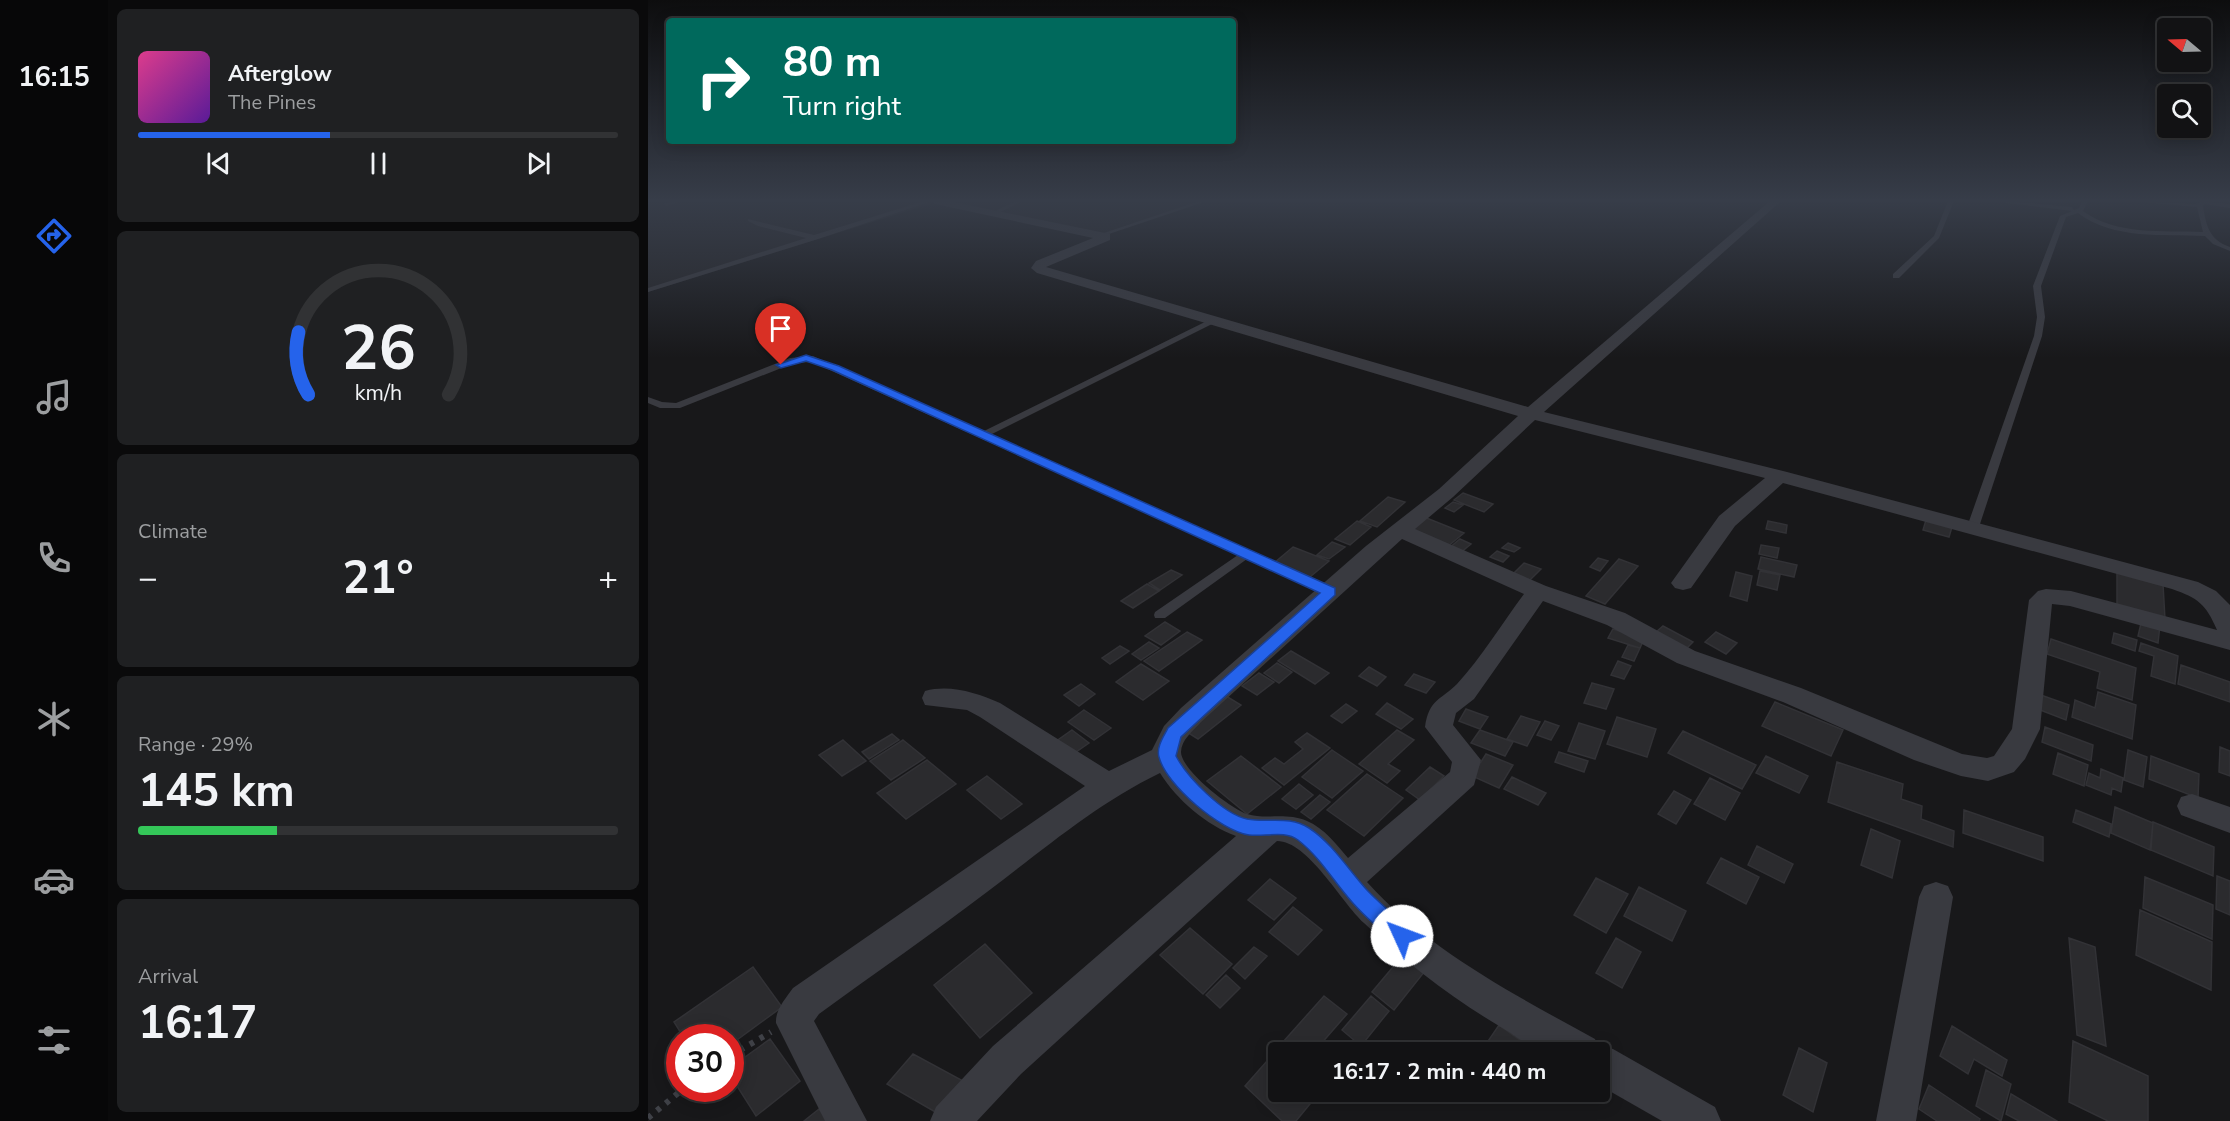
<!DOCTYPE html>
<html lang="en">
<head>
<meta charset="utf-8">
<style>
  :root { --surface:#121214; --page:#1f2022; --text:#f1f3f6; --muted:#9c9ea0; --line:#313234; --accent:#2563eb }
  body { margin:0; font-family:"Nunito Sans",sans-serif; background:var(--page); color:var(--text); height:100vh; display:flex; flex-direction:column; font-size:22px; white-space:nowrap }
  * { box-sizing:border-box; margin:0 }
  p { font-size:20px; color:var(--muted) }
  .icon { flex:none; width:33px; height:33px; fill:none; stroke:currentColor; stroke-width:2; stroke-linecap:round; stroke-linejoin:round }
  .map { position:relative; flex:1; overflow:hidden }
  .sheet { display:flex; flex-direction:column; gap:9px; padding:9px; background:#0a0a0b; width:540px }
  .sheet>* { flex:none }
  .hud { position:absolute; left:18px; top:18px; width:570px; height:126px; border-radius:6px; box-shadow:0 3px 15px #0003,0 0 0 2px var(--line); background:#00695c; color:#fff; overflow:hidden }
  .needle { width:39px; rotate:289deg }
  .buttons { position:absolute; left:1509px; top:18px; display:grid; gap:12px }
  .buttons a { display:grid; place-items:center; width:54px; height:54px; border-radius:6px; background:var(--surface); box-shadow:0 3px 15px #0003,0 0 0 2px var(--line); font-size:30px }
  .speed { position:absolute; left:18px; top:1024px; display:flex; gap:12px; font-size:30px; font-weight:700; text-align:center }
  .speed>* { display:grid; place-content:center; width:78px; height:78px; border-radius:50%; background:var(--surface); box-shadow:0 3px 15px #0003,0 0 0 2px var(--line); line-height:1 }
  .speed .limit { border:9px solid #d22; background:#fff; color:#111 }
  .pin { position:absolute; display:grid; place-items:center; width:51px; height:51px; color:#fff; margin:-62px -26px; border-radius:50% 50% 50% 0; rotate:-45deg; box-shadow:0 0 6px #0007 }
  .pin .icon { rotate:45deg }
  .me { position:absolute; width:66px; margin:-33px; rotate:313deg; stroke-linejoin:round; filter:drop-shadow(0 0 4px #0008) }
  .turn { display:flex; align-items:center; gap:21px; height:126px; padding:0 18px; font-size:27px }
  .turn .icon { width:78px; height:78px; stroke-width:2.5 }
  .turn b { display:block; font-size:42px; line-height:51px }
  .big { font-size:45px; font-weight:700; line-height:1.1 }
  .sheet .tile { flex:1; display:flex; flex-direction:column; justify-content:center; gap:9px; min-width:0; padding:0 21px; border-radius:9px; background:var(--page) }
  .sheet .dial { align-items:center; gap:0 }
  .dial svg { height:156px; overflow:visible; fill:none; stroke:var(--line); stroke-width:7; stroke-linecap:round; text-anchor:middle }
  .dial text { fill:var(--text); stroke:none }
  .song { display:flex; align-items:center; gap:18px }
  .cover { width:72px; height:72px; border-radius:9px; background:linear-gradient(135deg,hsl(330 70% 55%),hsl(270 70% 35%)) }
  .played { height:6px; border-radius:3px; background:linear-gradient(90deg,var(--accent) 40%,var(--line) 40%) }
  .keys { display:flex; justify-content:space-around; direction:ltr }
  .heat { display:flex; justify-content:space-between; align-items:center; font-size:33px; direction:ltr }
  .charge { height:9px; border-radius:4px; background:linear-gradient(90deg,#34c759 29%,var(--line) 0) }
  .trip { position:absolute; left:620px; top:1042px; width:342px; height:60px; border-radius:6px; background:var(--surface); box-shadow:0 3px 15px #0003,0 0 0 2px var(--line); font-weight:700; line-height:60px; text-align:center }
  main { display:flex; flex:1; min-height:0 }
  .tab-bar { display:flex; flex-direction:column; width:108px; justify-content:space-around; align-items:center; background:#070708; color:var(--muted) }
  .tab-bar .icon { width:42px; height:42px }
  .tab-bar .current { color:var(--accent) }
  .tab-bar b { font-size:27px; color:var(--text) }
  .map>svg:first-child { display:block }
  .built { fill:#242427 }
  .building { fill:#2b2b2e; stroke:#323236; stroke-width:1.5 }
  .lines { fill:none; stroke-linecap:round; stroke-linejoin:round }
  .path { stroke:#3f4147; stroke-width:6; stroke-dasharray:4.5 7; stroke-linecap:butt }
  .lane { fill:#393a40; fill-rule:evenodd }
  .street { fill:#393a40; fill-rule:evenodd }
  .route { fill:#2563eb; stroke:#184099; stroke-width:1.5 }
</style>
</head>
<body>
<main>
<nav class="tab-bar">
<b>16:15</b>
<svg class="icon current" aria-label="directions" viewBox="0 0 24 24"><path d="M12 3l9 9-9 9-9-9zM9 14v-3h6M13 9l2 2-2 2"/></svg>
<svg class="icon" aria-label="music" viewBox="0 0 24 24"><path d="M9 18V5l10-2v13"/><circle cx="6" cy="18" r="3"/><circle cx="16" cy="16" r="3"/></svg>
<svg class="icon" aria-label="phone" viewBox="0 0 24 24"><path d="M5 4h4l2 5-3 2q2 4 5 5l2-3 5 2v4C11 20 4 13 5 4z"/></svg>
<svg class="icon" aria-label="climate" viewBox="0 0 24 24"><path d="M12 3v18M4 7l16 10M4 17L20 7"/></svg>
<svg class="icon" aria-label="car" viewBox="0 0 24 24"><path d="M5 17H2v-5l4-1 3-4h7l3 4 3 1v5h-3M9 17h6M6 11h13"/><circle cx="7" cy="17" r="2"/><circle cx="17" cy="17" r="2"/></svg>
<svg class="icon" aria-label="filters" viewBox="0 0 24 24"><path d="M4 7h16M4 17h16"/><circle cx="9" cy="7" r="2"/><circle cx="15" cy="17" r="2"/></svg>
</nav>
<section class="sheet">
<div class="tile">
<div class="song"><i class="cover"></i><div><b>Afterglow</b><p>The Pines</p></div></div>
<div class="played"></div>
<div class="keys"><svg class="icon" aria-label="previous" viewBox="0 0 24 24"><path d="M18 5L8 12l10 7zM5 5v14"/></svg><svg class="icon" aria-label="pause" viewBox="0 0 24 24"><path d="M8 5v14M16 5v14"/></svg><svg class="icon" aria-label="next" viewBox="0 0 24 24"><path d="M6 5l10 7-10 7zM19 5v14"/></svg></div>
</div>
<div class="tile dial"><svg viewBox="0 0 100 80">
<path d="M14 69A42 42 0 1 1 86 69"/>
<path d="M14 69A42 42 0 0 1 9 37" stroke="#2563eb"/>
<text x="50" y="56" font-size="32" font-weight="700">26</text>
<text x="50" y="72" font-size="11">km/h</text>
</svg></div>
<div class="tile"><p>Climate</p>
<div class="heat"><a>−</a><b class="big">21°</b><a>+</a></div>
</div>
<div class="tile"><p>Range · 29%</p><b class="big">145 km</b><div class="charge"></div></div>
<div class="tile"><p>Arrival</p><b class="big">16:17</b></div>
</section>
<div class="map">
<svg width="1582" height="1121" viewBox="0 0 1582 1121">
  <rect width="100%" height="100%" fill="#18181a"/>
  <path class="built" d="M0,201H550L453,236L289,202L0,292Z"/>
  <path class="building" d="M815,493L845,504L836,512L806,500Z
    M740,497L757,502L729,527L712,521Z
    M805,502L815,505L806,512L797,508Z
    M776,517L816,533L799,547L759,531Z
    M1278,520L1304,527L1301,537L1275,530Z
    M709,521L723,527L702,545L687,539Z
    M1120,521L1139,525L1138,533L1118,529Z
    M812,539L823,544L812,553L801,548Z
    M684,542L697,547L681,559L669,555Z
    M860,543L872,548L866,552L854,548Z
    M1113,545L1131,548L1129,558L1111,554Z
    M645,547L681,561L662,577L626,563Z
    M849,551L861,556L855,562L842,557Z
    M1113,557L1149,565L1146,577L1110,569Z
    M950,558L960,561L952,571L942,567Z
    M971,559L990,566L957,604L938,596Z
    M876,563L893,569L882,580L865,574Z
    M523,570L534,575L512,590L501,583Z
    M1112,571L1132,575L1129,590L1109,585Z
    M1088,572L1104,576L1099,601L1082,596Z
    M1469,572L1515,584L1517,619L1469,606Z
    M499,584L511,591L485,608L473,601Z
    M1494,619L1512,625L1510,643L1490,636Z
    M517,622L532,631L513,645L497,636Z
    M1015,626L1045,642L1038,649L1007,633Z
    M965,629L996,639L992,648L960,638Z
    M539,632L554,640L511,671L496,661Z
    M1068,632L1089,643L1078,654L1057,642Z
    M1466,633L1489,640L1487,651L1464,643Z
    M1403,639L1488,668L1484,700L1449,688L1452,672L1399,654Z
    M501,642L511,648L493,660L484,654Z
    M1493,643L1530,656L1527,684L1503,676L1506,656L1491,651Z
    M980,645L992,648L986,661L974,657Z
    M472,646L481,651L462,664L454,658Z
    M643,651L681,673L667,684L630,661Z
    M970,661L983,666L976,679L963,675Z
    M629,663L644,672L631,683L616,673Z
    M493,664L521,681L495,700L468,682Z
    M1533,665L1582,682V702L1530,684Z
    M721,667L738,677L729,686L711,676Z
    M611,673L626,682L609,695L594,686Z
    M766,674L787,682L778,693L757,685Z
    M944,683L966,689L958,709L936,703Z
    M433,684L447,694L431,706L416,695Z
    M1450,692L1488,705L1484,739L1424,717L1427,700L1447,708Z
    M1390,694L1421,705L1418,720L1387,708Z
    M578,696L593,705L550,739L534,729Z
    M1127,702L1195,730L1183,756L1114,726Z
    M739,703L765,719L753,729L728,714Z
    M698,704L709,711L694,723L683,716Z
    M818,709L840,717L832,729L811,721Z
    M436,710L463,728L446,740L420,722Z
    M873,716L892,722L879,746L859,739Z
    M969,717L1008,729L999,757L959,744Z
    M897,721L911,726L903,740L889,735Z
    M931,723L957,731L947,759L920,751Z
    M1397,727L1445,745L1443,761L1394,742Z
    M424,730L441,743L425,754L407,742Z
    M749,730L766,740L740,764L752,771L739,783L711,764Z
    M832,730L865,742L857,756L823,743Z
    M1035,731L1108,765L1094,789L1020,753Z
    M659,733L682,748L636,785L614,768L627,758L636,764L655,749L647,742Z
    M244,734L251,740L221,759L214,752Z
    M195,740L218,761L194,776L171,755Z
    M255,740L277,758L243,780L222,761Z
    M1572,747L1582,751V776L1571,772Z
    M684,750L715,771L684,798L654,777Z
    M1480,750L1499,757L1495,787L1476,780Z
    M911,752L940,761L936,772L907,762Z
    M1410,753L1440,765L1436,786L1405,774Z
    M838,754L865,765L851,788L824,776Z
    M593,756L633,787L599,814L559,781Z
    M1118,756L1160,776L1151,793L1108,773Z
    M1503,756L1551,774L1550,798L1501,779Z
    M279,760L308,784L258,819L229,793Z
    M1189,762L1255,784L1253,799L1274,806L1273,819L1306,831L1305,847L1180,802Z
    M782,767L796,776L772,800L758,790Z
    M1453,769L1475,778L1473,792L1464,788L1463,795L1438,785L1441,773L1452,778Z
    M719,774L755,798L716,836L679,810Z
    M339,776L374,804L353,819L319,790Z
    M864,777L898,793L890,805L856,789Z
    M1062,778L1092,793L1077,820L1046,804Z
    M651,784L665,795L648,809L634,799Z
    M1026,791L1043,800L1028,824L1010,814Z
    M672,795L682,802L663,819L653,812Z
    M1467,807L1505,823L1502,850L1463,833Z
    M1316,810L1395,837V861L1315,833Z
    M1428,810L1463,824L1461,837L1425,822Z
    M1505,822L1566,847L1565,876L1503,850Z
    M1223,829L1252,841L1244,878L1213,865Z
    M1109,846L1145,864L1136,883L1100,865Z
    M1073,858L1111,877L1098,904L1059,883Z
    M1569,876L1582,881V915L1568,909Z
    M1497,877L1565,905L1564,939L1495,908Z
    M948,878L980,894L958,933L926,915Z
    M622,879L648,898L626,920L600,900Z
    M991,887L1038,911L1024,941L976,916Z
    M645,907L674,930L650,955L621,932Z
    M1492,910L1564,942L1563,990L1488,955Z
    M542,928L584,964L555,994L512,955Z
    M968,938L993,952L974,988L948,973Z
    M1421,938L1447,947L1458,1046L1429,1035Z
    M337,944L384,993L332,1038L286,985Z
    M606,947L619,956L597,979L585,968Z
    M755,955L777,971L746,1010L724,992Z
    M105,967L134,1007L82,1045V1038H36L26,1022Z
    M578,975L592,988L572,1008L558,995Z
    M676,996L699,1014L665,1053H647L635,1042Z
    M723,996L741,1011L713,1046L694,1030Z
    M851,1025L873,1041L865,1053H832Z
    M1304,1026L1359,1060L1354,1076L1326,1059L1320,1074L1292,1056Z
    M122,1039L152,1081L108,1116L82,1075V1068Z
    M1425,1041L1500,1076V1121H1460L1421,1102Z
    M1151,1048L1179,1063L1165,1112L1135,1095Z
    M626,1053L630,1056V1092L671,1093L648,1121H634L597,1086Z
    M265,1054L315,1081L289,1113L239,1084Z
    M1338,1070L1363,1084L1353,1121L1328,1106Z
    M1281,1085L1332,1119L1331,1121H1289L1271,1109Z
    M1363,1094L1409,1121H1371L1358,1114Z
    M171,1109L180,1121H156Z"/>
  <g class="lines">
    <path class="path" d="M82,1056L123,1032
      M0,1118L35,1089"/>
    <path class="lane" d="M25,201H35L18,206L15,204Z
      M276,201H284L170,239L0,292V288L158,238L110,226L100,221V219L166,235Z
      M368,201H375L348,214L343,213Z
      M551,201H559L455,236L450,235Z
      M1300,201H1306L1291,238L1251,278H1245V274L1286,236Z
      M1342,201H1359L1424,207L1426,210L1431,208L1434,201H1440L1435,211C1469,236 1515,230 1555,232L1549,207L1482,201L1547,204L1551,203L1550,201L1582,204V208L1557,204L1555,206C1558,225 1561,240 1582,247V251L1565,244L1557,236C1515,234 1466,240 1430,213L1418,217L1393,286L1397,317L1394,336L1331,527L1325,530L1319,527L1386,336L1389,317L1385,286L1412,216L1424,211Z
      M563,319L570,321L342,435L686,589L688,592L686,595H678L599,559L517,618H507L506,615L507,612L590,555L164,362L146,363L32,408H12L0,403V397L14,402L28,403L142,358L165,356L334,432Z"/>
    <path class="street" d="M282,201H301L462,234V240L398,267L880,407L1122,201H1133L896,412L1139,472L1550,582L1568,591L1582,605V650L1422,606L1404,604L1392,729L1377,759L1366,772L1340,781L1313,776L1266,760L1135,702L1029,663L959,625L895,601L826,699L808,713L805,725L833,760L826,785L719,882C780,950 867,995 947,1039L949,1045L965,1049L1067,1107L1073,1121H1014L951,1085V1053C934,1053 912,1057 896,1053C885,1050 871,1039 861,1032C808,1001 760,965 716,923C693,902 660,841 629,841L373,1074L329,1121H282L288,1107L345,1046L588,836C558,825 529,800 512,773C448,804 395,850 339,892C284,934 227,973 171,1014L166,1021L219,1121H177L128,1023C127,1010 138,998 145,988L437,786L332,717L319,710L277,705L274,698L277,691C302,684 329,693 352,703L461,771L504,750L516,726L533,708L718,546L791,489L870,416L389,273L383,268L388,261L445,238L287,204ZM887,420L1117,478L1071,516L1023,583L1027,588L1035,590L1043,588L1087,526L1135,483L1524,589C1550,598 1558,604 1569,630L1423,591L1398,589L1390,591L1381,600L1364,729L1346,756L1339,758L1314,754L1153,688L1047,651L977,613L898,586L767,529L805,497ZM754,539L876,594C855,622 833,658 809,684C793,700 781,699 777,727L804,762L802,772L700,858C689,845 676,828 659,821C638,812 618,820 599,814C583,809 533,770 533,752C533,740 545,731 553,722Z
      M1544,794L1582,807V833L1533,815L1529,806L1533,797Z
      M1288,882L1300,886L1305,897L1268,1121H1228L1271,897L1276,886Z"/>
  </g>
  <linearGradient id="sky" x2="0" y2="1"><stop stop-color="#0d0d0e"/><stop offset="0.56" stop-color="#373d49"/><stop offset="1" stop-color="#373d49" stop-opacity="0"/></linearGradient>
  <rect width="1582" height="358" fill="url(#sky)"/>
  <path class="route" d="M158,355L191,366L687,588V595L533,737L528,756C539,777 575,814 599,819C621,823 641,815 661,828C684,843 700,869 718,889C731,903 747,916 762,929L765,936L762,943L754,946L747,943C733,930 717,917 704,902C686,882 672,857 650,840C637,830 617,837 601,835C573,831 518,785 511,757C508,747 516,736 520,728L672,593L184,370L158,361L133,368L128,365Z"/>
</svg>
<div class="buttons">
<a><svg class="needle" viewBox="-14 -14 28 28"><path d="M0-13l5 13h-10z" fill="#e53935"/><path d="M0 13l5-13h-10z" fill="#9c9ea0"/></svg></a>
<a><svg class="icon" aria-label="search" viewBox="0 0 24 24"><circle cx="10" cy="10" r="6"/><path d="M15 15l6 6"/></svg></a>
</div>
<div class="speed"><div class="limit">30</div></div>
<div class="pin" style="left:133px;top:365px;background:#d93025"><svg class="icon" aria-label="arrive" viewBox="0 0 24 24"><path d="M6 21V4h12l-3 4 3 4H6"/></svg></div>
<svg class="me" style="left:754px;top:936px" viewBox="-20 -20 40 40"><circle r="19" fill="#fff"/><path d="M0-13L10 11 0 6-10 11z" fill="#2563eb"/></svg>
<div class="trip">16:17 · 2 min · 440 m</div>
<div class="hud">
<div class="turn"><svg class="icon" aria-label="right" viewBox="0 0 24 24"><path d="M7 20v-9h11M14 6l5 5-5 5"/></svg><div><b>80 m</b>Turn right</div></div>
</div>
</div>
</main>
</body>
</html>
